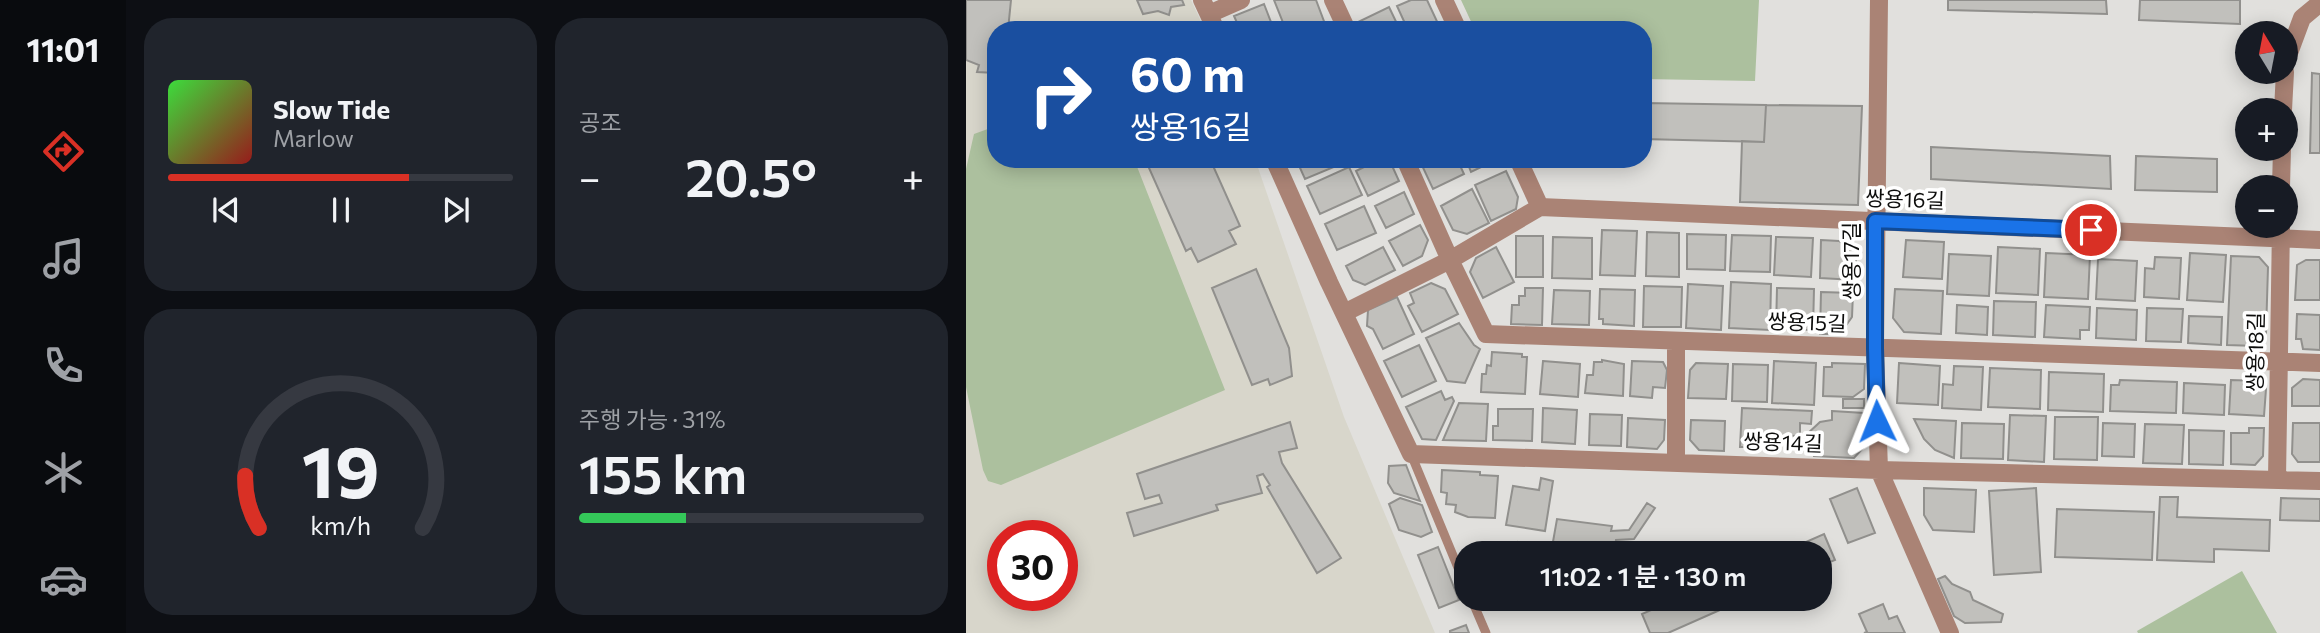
<!DOCTYPE html>
<html lang="ko">
<head>
<meta charset="utf-8">
<style>
  :root { --surface:#171b24; --page:#20242c; --text:#f1f3f6; --muted:#9ea1a6; --line:#363941; --accent:#d93025 }
  body { margin:0; font-family:Commissioner,"Noto Sans KR",sans-serif; background:var(--page); color:var(--text); height:100vh; display:flex; flex-direction:column; font-size:26px; white-space:nowrap }
  * { box-sizing:border-box; margin:0 }
  p { font-size:23px; color:var(--muted) }
  .icon { flex:none; width:38px; height:38px; fill:none; stroke:currentColor; stroke-width:2; stroke-linecap:round; stroke-linejoin:round }
  .map { position:relative; flex:1; overflow:hidden }
  .details { display:flex; flex-direction:column; gap:18px; padding:18px; background:#0d0f14; width:840px }
  .details>* { flex:none }
  .banner { position:absolute; left:21px; top:21px; width:665px; height:147px; border-radius:28px; box-shadow:0 4px 18px #0003; background:#1a4fa0; color:#fff; overflow:hidden }
  .needle { width:46px; rotate:350deg }
  .tools { position:absolute; left:1269px; top:21px; display:grid; gap:14px }
  .tools a { display:grid; place-items:center; width:63px; height:63px; border-radius:50%; background:var(--surface); box-shadow:0 4px 18px #0003; font-size:35px }
  .speed { position:absolute; left:21px; top:520px; display:flex; gap:14px; font-size:35px; font-weight:700; text-align:center }
  .speed>* { display:grid; place-content:center; width:91px; height:91px; border-radius:50%; background:var(--surface); box-shadow:0 4px 18px #0003; line-height:1 }
  .speed .limit { border:10px solid #d22; background:#fff; color:#111 }
  .pin { position:absolute; display:grid; place-items:center; width:60px; height:60px; color:#fff; margin:-30px; border:4px solid #fff; border-radius:50%; box-shadow:0 2px 7px #0007 }
  .me { position:absolute; width:77px; margin:-38px; rotate:358deg; stroke-linejoin:round; filter:drop-shadow(0 0 5px #0008) }
  .turn { display:flex; align-items:center; gap:24px; height:147px; padding:0 28px; font-size:32px }
  .turn .icon { width:91px; height:91px; stroke-width:2.5 }
  .turn b { display:block; font-size:49px; line-height:60px }
  .big { font-size:52px; font-weight:600; line-height:1.1 }
  .details .widget { flex:1; display:flex; flex-direction:column; justify-content:center; gap:10px; min-width:0; padding:0 24px; border-radius:28px; background:var(--page) }
  .details .dial { align-items:center; gap:0 }
  .dial svg { height:182px; overflow:visible; fill:none; stroke:var(--line); stroke-width:7; stroke-linecap:round; text-anchor:middle }
  .dial text { fill:var(--text); stroke:none }
  .song { display:flex; align-items:center; gap:21px }
  .cover { width:84px; height:84px; border-radius:10px; background:linear-gradient(135deg,hsl(120 70% 55%),hsl(0 70% 35%)) }
  .played { height:7px; border-radius:4px; background:linear-gradient(90deg,var(--accent) 70%,var(--line) 70%) }
  .keys { display:flex; justify-content:space-around; direction:ltr }
  .heat { display:flex; justify-content:space-between; align-items:center; font-size:38px; direction:ltr }
  .charge { height:10px; border-radius:5px; background:linear-gradient(90deg,#34c759 31%,var(--line) 0) }
  .details .tiles { flex:1; display:grid; gap:18px; grid-template-columns:repeat(2,1fr) }
  .trip { position:absolute; left:488px; top:541px; width:378px; height:70px; border-radius:28px; background:var(--surface); box-shadow:0 4px 18px #0003; font-weight:600; line-height:70px; text-align:center }
  main { display:flex; flex:1; min-height:0 }
  .tabs { display:flex; flex-direction:column; width:126px; justify-content:space-around; align-items:center; background:#090b0e; color:var(--muted) }
  .tabs .icon { width:49px; height:49px }
  .tabs .active { color:var(--accent) }
  .tabs b { font-size:32px; color:var(--text) }
  .map>svg:first-child { display:block }
  .built { fill:#d8d6cb; fill-rule:evenodd }
  .green { fill:#acc09e }
  .building { fill:#c1c0bc; stroke:#91908d; stroke-width:2 }
  .lines { fill:none; stroke-linecap:round; stroke-linejoin:round }
  .service { stroke:#aa8375; stroke-width:9 }
  .minor { stroke:#aa8375; stroke-width:18 }
  .route-casing { stroke:#114b97; stroke-width:18 }
  .route { stroke:#1a73e8; stroke-width:12 }
  .labels { text-anchor:middle; stroke-width:7; stroke-linejoin:round; paint-order:stroke }
  .street-label { font-size:21px; fill:#0d0d0c; stroke:#fff }
</style>
</head>
<body>
<main>
<nav class="tabs">
<b>11:01</b>
<svg class="icon active" aria-label="directions" viewBox="0 0 24 24"><path d="M12 3l9 9-9 9-9-9zM9 14v-3h6M13 9l2 2-2 2"/></svg>
<svg class="icon" aria-label="music" viewBox="0 0 24 24"><path d="M9 18V5l10-2v13"/><circle cx="6" cy="18" r="3"/><circle cx="16" cy="16" r="3"/></svg>
<svg class="icon" aria-label="phone" viewBox="0 0 24 24"><path d="M5 4h4l2 5-3 2q2 4 5 5l2-3 5 2v4C11 20 4 13 5 4z"/></svg>
<svg class="icon" aria-label="climate" viewBox="0 0 24 24"><path d="M12 3v18M4 7l16 10M4 17L20 7"/></svg>
<svg class="icon" aria-label="car" viewBox="0 0 24 24"><path d="M5 17H2v-5l4-1 3-4h7l3 4 3 1v5h-3M9 17h6M6 11h13"/><circle cx="7" cy="17" r="2"/><circle cx="17" cy="17" r="2"/></svg>
</nav>
<section class="details">
<div class="tiles">
<div class="widget">
<div class="song"><i class="cover"></i><div><b>Slow Tide</b><p>Marlow</p></div></div>
<div class="played"></div>
<div class="keys"><svg class="icon" aria-label="previous" viewBox="0 0 24 24"><path d="M18 5L8 12l10 7zM5 5v14"/></svg><svg class="icon" aria-label="pause" viewBox="0 0 24 24"><path d="M8 5v14M16 5v14"/></svg><svg class="icon" aria-label="next" viewBox="0 0 24 24"><path d="M6 5l10 7-10 7zM19 5v14"/></svg></div>
</div>
<div class="widget"><p>공조</p>
<div class="heat"><a>−</a><b class="big">20.5°</b><a>+</a></div>
</div>
<div class="widget dial"><svg viewBox="0 0 100 80">
<path d="M14 69A42 42 0 1 1 86 69"/>
<path d="M14 69A42 42 0 0 1 8 46" stroke="#d93025"/>
<text x="50" y="56" font-size="32" font-weight="700">19</text>
<text x="50" y="72" font-size="11">km/h</text>
</svg></div>
<div class="widget"><p>주행 가능 · 31%</p><b class="big">155 km</b><div class="charge"></div></div>
</div>
</section>
<div class="map">
<svg width="1354" height="633" viewBox="0 0 1354 633">
  <rect width="100%" height="100%" fill="#e1e0dd"/>
  <path class="built" d="M0,0H225L239,30H30V159H289L378,417L469,633H0ZM37,536H96V595H37Z"/>
  <path class="green" d="M495,0H793L789,81L677,79V30H509Z
    M30,126V159H168L259,390L35,485L22,481L17,470L0,387V169L8,134Z
    M1276,571L1311,633H1172L1171,631Z"/>
  <path class="building" d="M0,0H45L42,30H30V73L11,72L13,65L0,60Z
    M171,0H216L218,5L205,7L203,15L192,11L177,14Z
    M308,0H350L359,24L345,30H320Z
    M445,0H461L475,30H442L431,6Z
    M982,0H1140L1141,14L982,10Z
    M1174,0H1274V24L1173,20Z
    M298,4L308,30H270L269,27L272,25L268,16Z
    M423,7L434,30H391L388,24Z
    M1346,73L1354,74V153H1344Z
    M677,103L800,105L798,142L677,139Z
    M800,105L896,106L892,205L774,202L776,141L798,142Z
    M965,147L1144,156L1145,189L965,179Z
    M1170,156L1251,159V192L1169,190Z
    M179,159H244L274,226L263,231L270,244L232,262L225,248L220,251Z
    M330,159H373L375,164L339,179Z
    M414,159H423L433,181L402,196L390,171Z
    M453,159H491L498,174L467,189Z
    M500,159H532L505,172Z
    M383,167L396,195L354,214L341,186Z
    M540,171L552,197L550,209L525,221L509,185Z
    M506,189L523,223L501,234L487,230L475,206Z
    M438,192L448,214L420,228L409,206Z
    M398,206L410,233L371,250L359,224Z
    M454,225L462,240L456,256L437,266L423,241Z
    M636,230L671,231L669,276L634,275Z
    M681,232L713,233V277L680,276Z
    M721,234L760,235L759,270L721,269Z
    M766,235L805,236L804,272L764,271Z
    M550,236H577V277H550Z
    M587,237L626,238V279L586,278Z
    M810,237L847,238L845,277L808,275Z
    M855,240L873,241L890,252L889,280L854,278Z
    M940,240L978,242L976,279L937,277Z
    M417,247L429,270L399,285L387,280L380,266Z
    M530,247L548,282L517,298L504,272L510,258Z
    M1032,247L1074,249L1072,295L1030,293Z
    M1080,253L1124,255L1122,299L1078,297Z
    M1224,253L1260,255L1257,302L1221,300Z
    M983,254L1025,256L1023,296L981,294Z
    M1265,256L1293,257L1302,267L1300,333L1291,346L1261,345Z
    M1189,257L1215,258L1213,299L1178,297L1179,268L1188,269Z
    M1132,259L1171,261L1169,301L1130,299Z
    M1340,260H1354V300H1329L1331,265Z
    M290,269L323,348L326,376L304,385L302,379L286,385L246,288Z
    M765,282L805,284L804,330L763,328Z
    M465,283L479,289L492,314L456,332L442,306L448,303L444,293Z
    M722,284L757,286L755,330L720,328Z
    M678,286L716,287L715,327H677Z
    M559,288H577L576,325L545,324L546,305H553V296H559Z
    M811,288L848,289L847,330L810,329Z
    M634,289L669,290L668,326L637,324V319H633Z
    M929,289L977,291L975,334L938,332L927,318Z
    M588,290L624,291L623,325L586,324Z
    M855,292L887,293L886,317L874,334H854Z
    M431,297L448,334L417,349L407,329L401,326L402,310Z
    M1028,301L1070,302L1069,337L1027,335Z
    M991,305L1022,307L1021,335L990,333Z
    M1080,305L1124,307L1123,330H1114V339L1078,337Z
    M1131,308L1171,310L1170,340L1130,338Z
    M1181,308L1217,309L1215,342L1180,341Z
    M1331,314L1354,315V350L1337,349L1335,339H1330Z
    M1223,316L1256,317L1255,345L1222,343Z
    M493,323L508,345L514,349L499,383L481,381L460,338Z
    M453,345L470,381L436,397L418,361Z
    M526,352L556,354V357H561L559,394L515,392L516,374H520L521,365L525,366Z
    M636,360L658,364L657,396L619,393L621,375H627L628,362H636Z
    M577,361L614,364L612,397L574,394Z
    M666,361L697,362L701,370L699,388L687,387L686,398L664,396Z
    M808,361L850,363L848,405L806,403Z
    M730,363L762,364L760,399L722,398L724,370Z
    M866,363L899,364L898,389L887,397L857,396L858,367H866Z
    M933,363L974,366L972,405L931,403Z
    M767,364L802,365L801,402L766,401Z
    M988,366L1017,367L1015,410L976,408L977,384L987,385Z
    M1024,368L1075,370L1074,409L1022,407Z
    M1083,372L1138,374L1137,412L1082,410Z
    M1337,379L1354,380V406H1326V388Z
    M1154,380L1211,382L1210,413L1144,411L1145,385H1153Z
    M1265,380L1294,381L1300,389L1298,416L1263,414Z
    M1218,383L1259,385L1258,415L1217,413Z
    M475,391L479,400L486,397L488,401L470,440L456,439L440,407Z
    M877,399H898V408H877Z
    M493,403L522,404L520,441L477,440Z
    M577,408L611,410L609,444L576,442Z
    M776,408L846,411L845,424L834,423V436L791,435V447H774Z
    M532,409H567L566,441L527,440V426H532Z
    M866,411L898,413L897,448L888,458L848,456V449H839V436L854,422L866,420Z
    M624,414L656,415L655,446L623,445Z
    M1044,415L1080,416L1078,462L1042,460Z
    M1089,417H1132L1131,460L1088,459Z
    M662,418L699,420L698,440L691,449L661,447Z
    M948,419L990,421L988,458L969,450L958,439Z
    M725,420L759,421L758,451L733,450L724,440Z
    M324,422L331,448L313,452L316,463L375,558L351,573L301,487L304,485L297,474L291,476L296,493L250,505L252,510L168,536L161,513L196,503L193,495L179,499L171,474Z
    M996,423L1038,424L1037,459L995,458Z
    M1137,423L1169,424L1168,457L1136,456Z
    M1327,423H1354V462H1332L1326,454Z
    M1179,424L1218,425L1216,464L1177,463Z
    M1283,428H1298L1297,456L1289,465L1265,464V433H1283Z
    M1223,430L1258,431L1257,465L1223,464Z
    M440,465L454,501L428,493L422,483L423,466Z
    M476,470L514,472V475L532,476L529,518L502,517L489,512L490,505L480,504L481,493L475,492Z
    M575,478L587,481L579,531L540,525L547,486L573,490Z
    M891,488L909,533L882,543L864,499Z
    M958,488L1010,490L1008,532L967,530L958,515Z
    M1070,488L1075,572L1028,575L1023,491Z
    M1194,497H1212L1211,517L1304,520L1303,551L1248,549V562L1191,560Z
    M434,498L456,505L466,532L455,537L433,530L423,504Z
    M1315,498L1354,499V521L1314,520Z
    M681,503L689,508L668,539L650,540L648,553H585L591,519L646,526L645,531L663,530Z
    M1091,509L1188,512L1186,560L1089,557Z
    M858,534L869,560L854,566V553H815Z
    M551,542L556,553H540L538,548Z
    M472,547L493,600L473,608L452,555Z
    M979,576L986,584L1004,592L1007,600L1037,614L1035,622L999,623L988,616L972,579Z
    M712,598H781L702,633H684L676,614Z
    M917,604L923,619L931,616L939,633H898L901,632L893,614Z
    M500,625L503,633H484V631Z"/>
  <g class="lines">
    <path class="service" d="M445,454L500,587
      M505,598L520,633"/>
    <path class="minor" d="M236,0L250,30
      M367,0L381,30
      M478,0L492,30
      M913,0L909,348L913,470L984,633
      M243,14L275,0
      M1320,61L1336,18L1354,3
      M1317,110L1319,72
      M308,159L363,282L445,454L913,470L1354,481
      M439,159L484,260L520,334L1354,363
      M552,159L574,207L1354,240
      M1315,187L1316,149
      M378,313L484,260L574,207
      M710,342V461
      M1311,479L1315,226"/>
  </g>
  <g class="lines">
    <g class="route-casing">
      <path id="route" d="M911,421L909,348V221L1125,230"/>
    </g>
    <use href="#route" class="route"/>
  </g>
  <g class="labels">
    <g class="street-label">
      <text transform="translate(939 200) rotate(2)" y="7">쌍용16길</text>
      <text transform="translate(886 261) rotate(-90)" y="7">쌍용17길</text>
      <text transform="translate(841 323) rotate(2)" y="7">쌍용15길</text>
      <text transform="translate(1290 352) rotate(-89)" y="7">쌍용18길</text>
      <text transform="translate(817 443) rotate(2)" y="7">쌍용14길</text>
    </g>
  </g>
</svg>
<div class="tools">
<a><svg class="needle" viewBox="-14 -14 28 28"><path d="M0-13l5 13h-10z" fill="#e53935"/><path d="M0 13l5-13h-10z" fill="#9ea1a6"/></svg></a>
<a>+</a>
<a>−</a>
</div>
<div class="speed"><div class="limit">30</div></div>
<div class="pin" style="left:1125px;top:230px;background:#d93025"><svg class="icon" aria-label="arrive" viewBox="0 0 24 24"><path d="M6 21V4h12l-3 4 3 4H6"/></svg></div>
<svg class="me" style="left:911px;top:421px" viewBox="-20 -20 40 40"><path d="M0-17L14 15 0 8-14 15z" fill="#1a73e8" stroke="#fff" stroke-width="4"/></svg>
<div class="trip">11:02 · 1 분 · 130 m</div>
<div class="banner">
<div class="turn"><svg class="icon" aria-label="right" viewBox="0 0 24 24"><path d="M7 20v-9h11M14 6l5 5-5 5"/></svg><div><b>60 m</b>쌍용16길</div></div>
</div>
</div>
</main>
</body>
</html>
